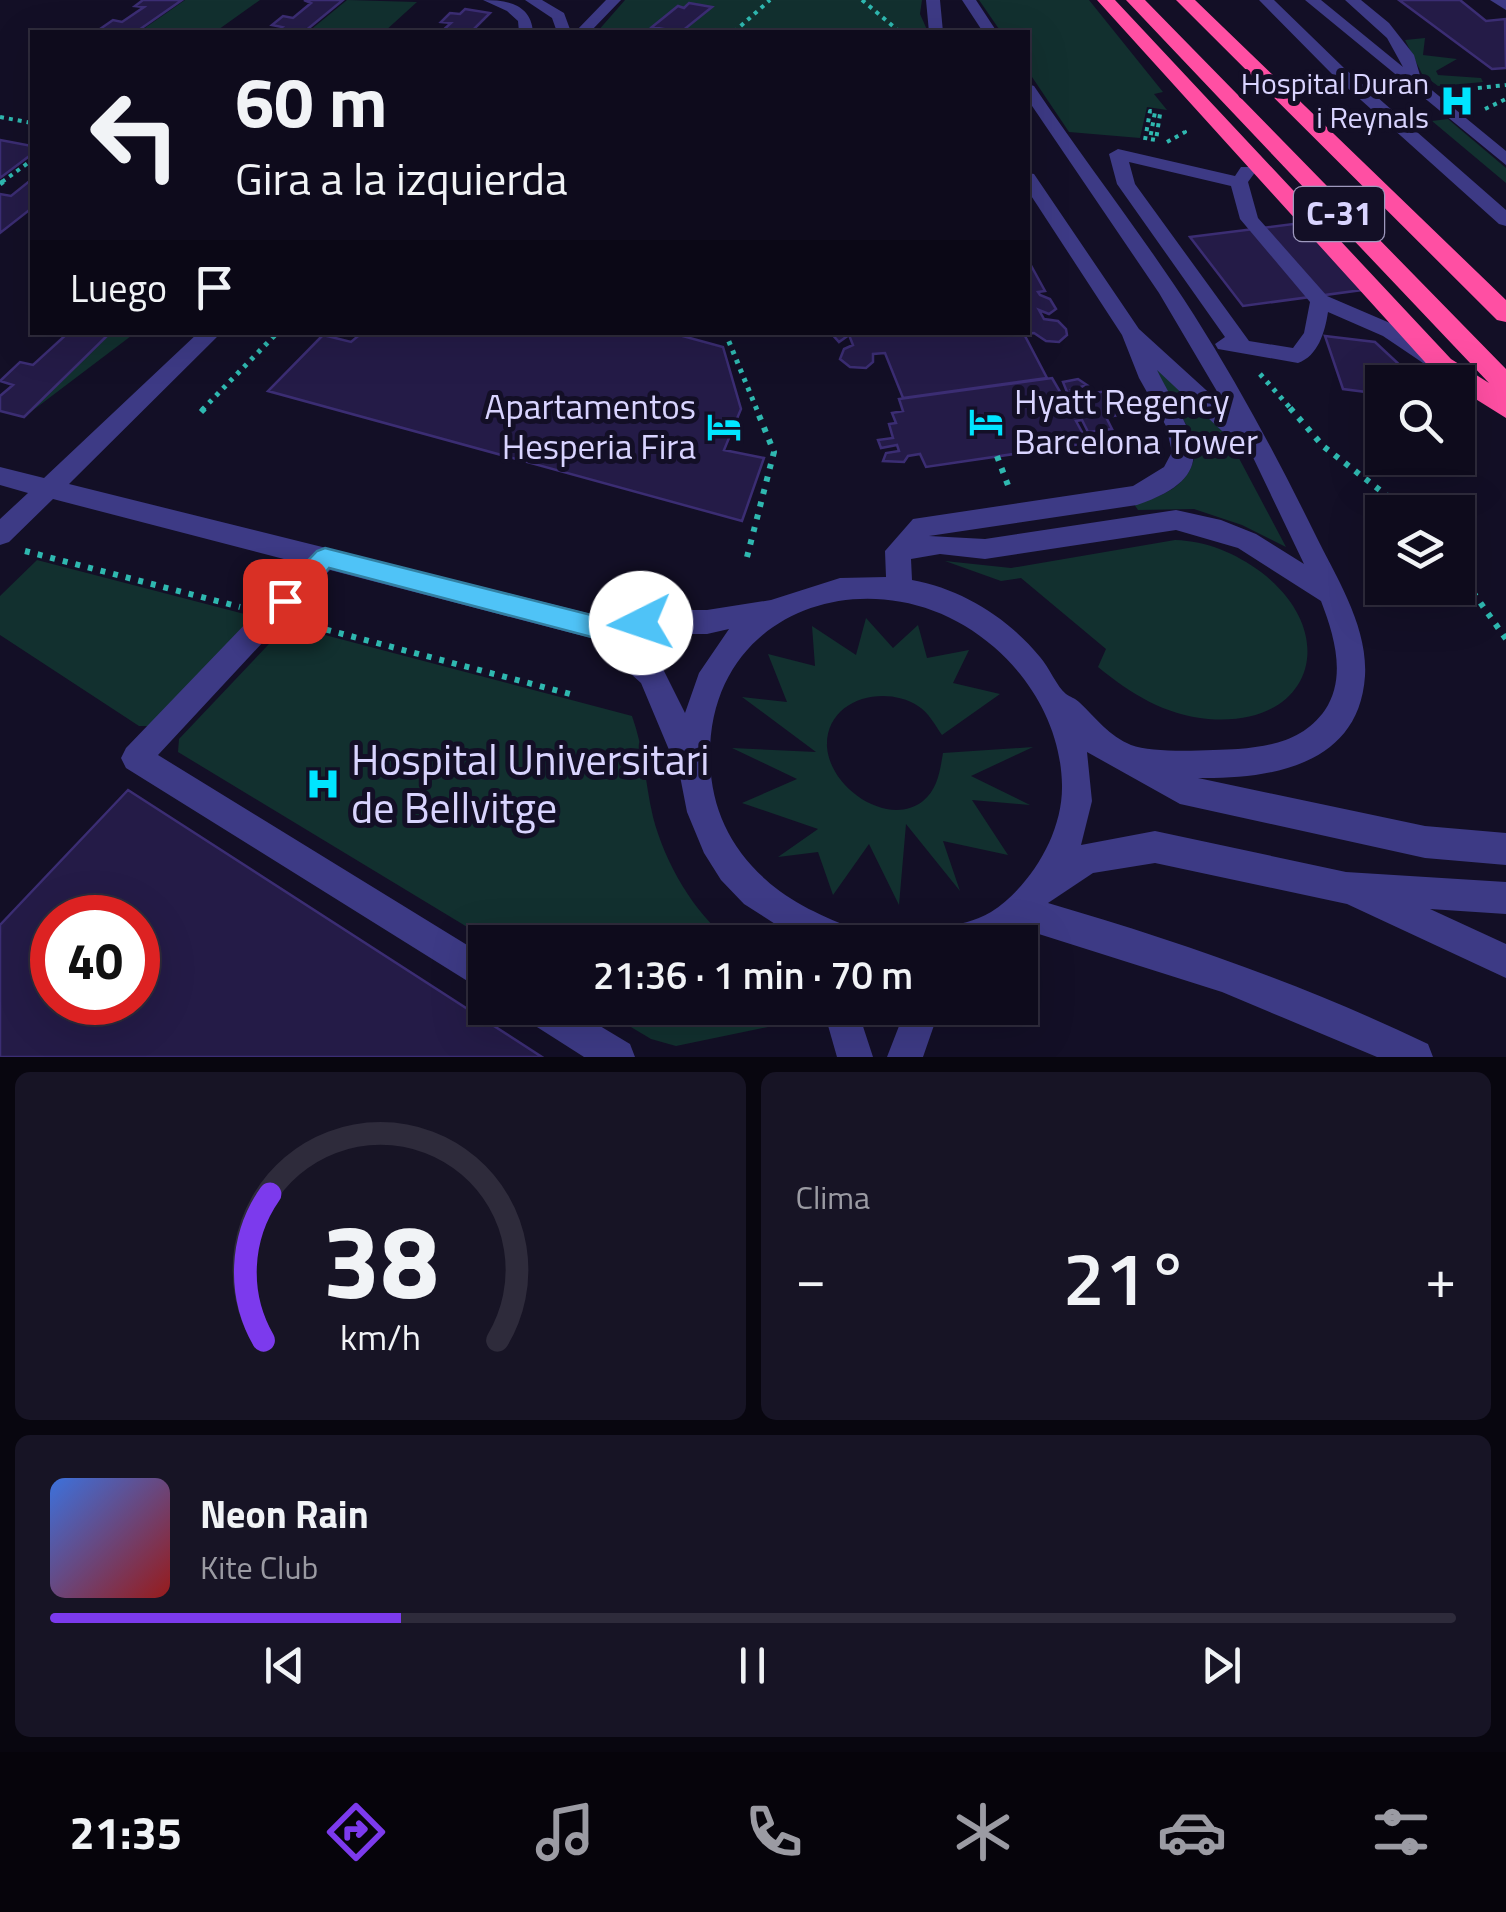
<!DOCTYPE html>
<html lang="es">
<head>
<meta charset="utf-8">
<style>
  :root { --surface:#0e0b1c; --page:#171425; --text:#f1f3f6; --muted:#9b9ba3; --line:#2e2b3b; --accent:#7c3aed }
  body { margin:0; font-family:"Titillium Web",sans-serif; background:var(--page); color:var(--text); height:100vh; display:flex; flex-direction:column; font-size:38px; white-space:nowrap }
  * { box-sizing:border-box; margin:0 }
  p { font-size:32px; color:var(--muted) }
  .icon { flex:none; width:55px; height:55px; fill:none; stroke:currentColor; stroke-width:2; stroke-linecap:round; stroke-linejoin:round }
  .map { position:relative; height:1057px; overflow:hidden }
  .details { display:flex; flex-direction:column; gap:15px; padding:15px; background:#08060f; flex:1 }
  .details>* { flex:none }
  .top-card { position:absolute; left:30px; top:30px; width:1000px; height:305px; border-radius:0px; box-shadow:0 10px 40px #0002,0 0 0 2px var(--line); background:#0e0b1c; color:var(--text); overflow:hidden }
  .fabs { position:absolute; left:1365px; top:365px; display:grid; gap:20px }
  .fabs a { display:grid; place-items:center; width:110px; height:110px; border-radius:0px; background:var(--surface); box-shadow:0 10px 40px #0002,0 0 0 2px var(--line); font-size:50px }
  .speed { position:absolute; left:30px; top:895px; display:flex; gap:20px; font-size:50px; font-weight:700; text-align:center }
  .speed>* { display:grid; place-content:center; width:130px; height:130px; border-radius:50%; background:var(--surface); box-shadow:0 10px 40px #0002,0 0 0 2px var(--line); line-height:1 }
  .speed .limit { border:15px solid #d22; background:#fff; color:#111 }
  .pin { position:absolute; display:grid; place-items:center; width:85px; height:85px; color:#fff; margin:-42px; border-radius:20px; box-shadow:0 5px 15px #0006 }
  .me { position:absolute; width:110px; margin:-55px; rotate:266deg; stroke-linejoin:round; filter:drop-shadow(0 0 8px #0008) }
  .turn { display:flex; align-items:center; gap:35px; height:210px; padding:0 40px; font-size:45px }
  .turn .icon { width:130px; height:130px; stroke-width:2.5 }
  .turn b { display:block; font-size:70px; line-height:85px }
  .then { display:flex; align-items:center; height:95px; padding:0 40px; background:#0003; gap:20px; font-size:38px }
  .big { font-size:75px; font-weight:600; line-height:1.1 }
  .details .tile { flex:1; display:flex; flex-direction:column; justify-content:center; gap:15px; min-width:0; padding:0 35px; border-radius:15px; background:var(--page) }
  .details .dial { align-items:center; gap:0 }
  .dial svg { height:260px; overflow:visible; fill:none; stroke:var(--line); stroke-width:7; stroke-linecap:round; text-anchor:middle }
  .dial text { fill:var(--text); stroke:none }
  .song { display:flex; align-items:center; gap:30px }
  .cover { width:120px; height:120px; border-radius:15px; background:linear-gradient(135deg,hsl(220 70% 55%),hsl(0 70% 35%)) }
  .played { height:10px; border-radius:5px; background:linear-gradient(90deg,var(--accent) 25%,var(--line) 25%) }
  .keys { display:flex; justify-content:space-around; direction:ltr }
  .heat { display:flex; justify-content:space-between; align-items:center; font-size:55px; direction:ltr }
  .details .tiles { flex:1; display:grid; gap:15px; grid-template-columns:1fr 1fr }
  .tile:last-child { grid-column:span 2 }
  .trip { position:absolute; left:468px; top:925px; width:570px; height:100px; border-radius:0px; background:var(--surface); box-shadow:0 10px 40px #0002,0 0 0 2px var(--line); font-weight:600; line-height:100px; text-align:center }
  .tabs { display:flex; height:160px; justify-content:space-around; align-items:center; background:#06040b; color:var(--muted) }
  .tabs .icon { width:70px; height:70px }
  .tabs .active { color:var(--accent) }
  .tabs b { font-size:45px; color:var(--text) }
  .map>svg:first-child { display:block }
  .green { fill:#12302f }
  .building { fill:#241b47; stroke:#3b2d73; stroke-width:2.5; fill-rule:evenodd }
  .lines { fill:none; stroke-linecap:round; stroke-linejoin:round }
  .path-far2 { stroke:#2fb8b0; stroke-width:4; stroke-dasharray:4 5; stroke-linecap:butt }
  .path-far1 { stroke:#2fb8b0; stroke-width:5; stroke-dasharray:4 6; stroke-linecap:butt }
  .path { stroke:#2fb8b0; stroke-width:6; stroke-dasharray:5 8; stroke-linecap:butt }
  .minor { fill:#3d3a85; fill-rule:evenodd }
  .highway { fill:#ff4fa3; fill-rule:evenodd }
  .route { fill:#4fc3f7; stroke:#337fa1; stroke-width:2.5 }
  .labels { text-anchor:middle; stroke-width:10; stroke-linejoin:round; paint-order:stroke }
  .far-poi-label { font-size:30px; fill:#d9d4ff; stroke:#130f26; text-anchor:end }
  .shield { fill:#130f26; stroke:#9e99be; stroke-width:2.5 }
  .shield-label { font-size:32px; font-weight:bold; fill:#d9d4ff }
  .poi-label { font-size:35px; fill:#d9d4ff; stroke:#130f26; text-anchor:start }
  .near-poi-label { font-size:42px; fill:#d9d4ff; stroke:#130f26; text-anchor:start }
</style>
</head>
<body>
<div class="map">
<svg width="1506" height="1057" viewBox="0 0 1506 1057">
  <rect width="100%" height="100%" fill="#130f26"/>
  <path class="green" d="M185,0H260L215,32H139Z
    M347,0L417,2L384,32H308Z
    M625,0H922L920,14L928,32H597Z
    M979,0H1089L1163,92L1154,94L1167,110L1147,107L1140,138L1069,132L1028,71V32H1001Z
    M1425,38L1423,55L1457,59L1436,71L1438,75L1481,78L1483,82L1438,86L1422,74L1405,40Z
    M1448,119L1506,168V183L1432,121Z
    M111,333H135L24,417Z
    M1147,360L1224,430L1286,547L1242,525L1194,509L1138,510L1134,504C1168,496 1199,480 1195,439Z
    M1175,540C1207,541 1235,553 1261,572C1343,635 1311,728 1208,719C1165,715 1131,694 1098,667L1106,649L1021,578L1001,581L945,561L1011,568Z
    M37,560L256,617L148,726H139L0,635V596Z
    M866,618L893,648L918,625L927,658L969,650L953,683L1000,694L942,735C935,725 929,713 918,706C884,684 825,699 827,747C830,789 889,828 923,801C938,789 940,770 943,753L1033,747L971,776L1030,805L972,800L1008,855L943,841L960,891L906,824L899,905L869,844L833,895L818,852L778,857L818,829L742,803L797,779L732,748L816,752L742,697L787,702L768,654L815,666L812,626L856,655Z
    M287,625L632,716C644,749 645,783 653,817C665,863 693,912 731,942H492L178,752L179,739Z
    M599,1008H800L806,1019L676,1046L651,1039Z"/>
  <path class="building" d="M143,0H182L136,32L100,29L113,20L122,22L144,7L135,6Z
    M304,0H343L304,32H274L282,27L272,25L283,16L293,18L311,3Z
    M1399,0H1460L1486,21L1505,19L1506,68L1492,69Z
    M689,3L712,7L681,32L652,27L678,6L684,8Z
    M465,9L490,13L471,32H441L451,23L441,22L450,13L460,14Z
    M0,140L32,146V154L0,178Z
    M32,179V208L0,233V194L11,196Z
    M1301,223L1362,290L1243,306L1190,237Z
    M1028,260L1045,291L1038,292L1040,295L1050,299L1056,309L1049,314L1039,310L1044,319L1058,321L1066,329L1067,335L1059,342L1046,341L1034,333L1024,334L1047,378L903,398L885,353L873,354V362L866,368L850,367L840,359L844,349L853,345L849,335L839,342L830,332H1028Z
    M65,332H111L24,417L0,411V396L13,385L0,381L20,362L33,365L68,333Z
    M363,332H668L723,347L741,409L724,450L764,458L742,521L268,391L323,335L351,342Z
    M1325,336L1375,342L1418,382H1382V394L1343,389Z
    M1052,378L1063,397H1069L1063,382L1078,379L1087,385L1071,390L1075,396L1113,390L1127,414L1106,417L1112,429L1088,432L1082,420L1076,421L1088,443L926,467L920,454L908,456L904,462L883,461L886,453L899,451L897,445L881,448L878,440L893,438L889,424L896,423L892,413L903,411L899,399Z
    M128,790L542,1057H0V925ZM52,918H138V1002H52Z"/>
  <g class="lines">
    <path class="path-far2" d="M862,0L900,32
      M734,32L770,0
      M1460,90L1506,85
      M1485,109L1506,99
      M0,117L32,123
      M1145,140L1150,111L1155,112L1150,139L1156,140L1160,114
      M1167,142L1185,132L1181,127
      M2,182L32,160"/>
    <path class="path-far1" d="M0,184L5,180
      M725,332L757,410
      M1260,374L1292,410
      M202,410L278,332"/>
    <path class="path" d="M1290,408L1323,446L1408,512
      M201,412L205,408
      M997,456L1009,488
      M25,551L240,607
      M747,557L774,452L756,408
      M1458,571L1506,639
      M301,623L570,694"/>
    <path class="minor" d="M483,0C507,0 531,4 533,32H519L518,21L507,11Z
      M525,0H542L564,13L571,32H557L552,18Z
      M606,0H621L590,32H575Z
      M926,0H940L943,32H929Z
      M962,0H976L997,32H983Z
      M1259,0H1274L1344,68L1506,210V226L1499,224L1332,74Z
      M1305,0H1321L1403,67L1387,38L1345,0H1361L1389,23L1414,55L1422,82L1506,151V165Z
      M1490,0H1506V10Z
      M1028,84L1034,86C1086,163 1144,237 1194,315C1239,386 1278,459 1315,534C1336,577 1368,626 1365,676C1359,766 1270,779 1198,778L1425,826L1506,833V865L1425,858L1180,804L1087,752L1092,801L1081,845L1155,831L1346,872L1506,882V914L1430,909L1506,944V978L1347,904L1155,863L1093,873L1048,903C1178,941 1305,985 1428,1044L1433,1057H1377L1222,992L1023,929L1001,942H937L941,930C958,923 975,922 991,912C1031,886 1063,833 1062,785C1061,731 1034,682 994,647C886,552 707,601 710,759C711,807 729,846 765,879C791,903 824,917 857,930L861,942L800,940L744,904L721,880L704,853L687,812L680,776L641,683L591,638L330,570L158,755L485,956V992L126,768L121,758L126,748L303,564L53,499L9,542L0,545V519L28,493L0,485V467L44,478L199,332H222L69,484L599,616L618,610H707L771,600L840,578L886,577L885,551L913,519L1133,486L1164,467L1172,452L1166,426L1139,378L1122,335L1028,191V173L1034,174L1139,329L1228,410L1159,293L1028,100ZM1157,370L1239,447L1249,449L1304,564L1256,534L1221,520L1176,510L985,539L929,536L1137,505C1232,473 1185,428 1157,370ZM1176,530L1238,548L1321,601C1334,635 1347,677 1325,710C1304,740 1272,746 1238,749C1212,750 1154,754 1131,745C1109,736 1096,718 1079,702C1075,698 1070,697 1066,694C1057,687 1049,667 1040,657C1008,618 962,589 912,580L911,559L940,554L985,559ZM729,629L699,673L685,713L661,665L625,634H707Z
      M1118,149L1235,176L1241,167H1253L1256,171L1248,182L1258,218L1327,296L1397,326L1442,355L1445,360L1442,365H1426L1383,336L1328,312C1325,332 1318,356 1298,363L1218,349L1215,344L1225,337L1117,184L1109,154ZM1129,162L1231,186L1240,219L1310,302L1304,333L1293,348L1249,341L1135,184Z
      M521,1008H570L630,1044L635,1057H584L526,1020Z
      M823,1008H857L873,1057H837Z
      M906,1008H940L923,1057H887Z"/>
    <path class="highway" d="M1097,0H1115L1451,359L1489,383L1126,0H1145L1506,369V418L1458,388V382H1449L1433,371Z
      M1176,0H1195L1506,300V322L1497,320Z"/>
  </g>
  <path class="route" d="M325,548L599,617C616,612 632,609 650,615L653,623L650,631C633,636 616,633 599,639L329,568C316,583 298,616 276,609L273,601L276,594L317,551Z"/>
  <defs>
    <g id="hospital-bare" transform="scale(2.7)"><path d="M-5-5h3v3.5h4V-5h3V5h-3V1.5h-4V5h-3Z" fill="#00e5ff" stroke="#130f26" stroke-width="2.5" paint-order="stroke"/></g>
    <g id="hotel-bare" transform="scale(2.7)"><path d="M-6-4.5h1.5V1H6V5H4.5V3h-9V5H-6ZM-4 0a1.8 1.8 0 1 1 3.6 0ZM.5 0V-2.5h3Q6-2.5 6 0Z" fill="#00e5ff" stroke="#130f26" stroke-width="2.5" paint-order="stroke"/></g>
  </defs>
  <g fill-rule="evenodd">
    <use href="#hospital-bare" x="1457" y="101"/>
    <use href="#hotel-bare" x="986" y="422"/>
    <use href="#hotel-bare" x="724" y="427"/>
    <use href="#hospital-bare" x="323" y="784"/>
  </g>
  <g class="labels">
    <g class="far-poi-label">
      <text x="1429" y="94">Hospital Duran<tspan x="1429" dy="34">i Reynals</tspan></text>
    </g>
    <rect class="shield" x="1294" y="187" width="90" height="54" rx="8"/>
    <g class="shield-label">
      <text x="1339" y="225">C-31</text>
    </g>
    <g class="poi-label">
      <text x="1014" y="414">Hyatt Regency<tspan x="1014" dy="40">Barcelona Tower</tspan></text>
      <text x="696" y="419" text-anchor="end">Apartamentos<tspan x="696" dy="40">Hesperia Fira</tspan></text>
    </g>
    <g class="near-poi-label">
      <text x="351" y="775">Hospital Universitari<tspan x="351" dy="48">de Bellvitge</tspan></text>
    </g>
  </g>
</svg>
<div class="fabs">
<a><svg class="icon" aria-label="search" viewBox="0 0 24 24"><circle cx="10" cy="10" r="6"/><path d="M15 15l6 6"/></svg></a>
<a><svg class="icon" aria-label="layers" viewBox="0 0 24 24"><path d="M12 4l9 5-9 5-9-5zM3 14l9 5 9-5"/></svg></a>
</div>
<div class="speed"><div class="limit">40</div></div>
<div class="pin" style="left:285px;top:601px;background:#d93025"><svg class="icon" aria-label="arrive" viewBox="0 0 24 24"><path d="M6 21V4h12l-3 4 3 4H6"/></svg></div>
<svg class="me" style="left:641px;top:623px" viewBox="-20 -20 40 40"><circle r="19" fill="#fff"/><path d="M0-13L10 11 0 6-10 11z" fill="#4fc3f7"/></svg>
<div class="trip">21:36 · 1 min · 70 m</div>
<div class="top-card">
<div class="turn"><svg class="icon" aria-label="left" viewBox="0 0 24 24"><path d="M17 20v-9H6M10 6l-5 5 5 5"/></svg><div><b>60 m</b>Gira a la izquierda</div></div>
<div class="then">Luego<svg class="icon" aria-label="arrive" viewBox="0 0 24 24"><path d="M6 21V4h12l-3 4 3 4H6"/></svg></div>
</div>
</div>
<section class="details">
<div class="tiles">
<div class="tile dial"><svg viewBox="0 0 100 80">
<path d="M14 69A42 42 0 1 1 86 69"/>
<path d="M14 69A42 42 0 0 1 16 24" stroke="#7c3aed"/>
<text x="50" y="56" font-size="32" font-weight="700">38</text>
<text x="50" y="72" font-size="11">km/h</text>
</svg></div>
<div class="tile"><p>Clima</p>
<div class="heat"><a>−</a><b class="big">21°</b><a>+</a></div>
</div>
<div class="tile">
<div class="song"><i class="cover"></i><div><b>Neon Rain</b><p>Kite Club</p></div></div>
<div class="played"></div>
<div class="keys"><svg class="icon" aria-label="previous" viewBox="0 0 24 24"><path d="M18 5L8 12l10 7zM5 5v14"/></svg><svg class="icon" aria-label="pause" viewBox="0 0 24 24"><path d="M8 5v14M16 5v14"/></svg><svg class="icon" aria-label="next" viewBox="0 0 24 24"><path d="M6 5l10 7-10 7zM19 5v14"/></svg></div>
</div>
</div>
</section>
<nav class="tabs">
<b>21:35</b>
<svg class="icon active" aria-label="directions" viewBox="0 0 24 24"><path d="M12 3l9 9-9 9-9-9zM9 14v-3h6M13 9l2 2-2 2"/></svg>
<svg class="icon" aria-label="music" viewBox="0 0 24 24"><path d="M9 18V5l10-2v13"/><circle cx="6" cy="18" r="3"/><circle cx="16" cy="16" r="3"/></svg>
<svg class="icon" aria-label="phone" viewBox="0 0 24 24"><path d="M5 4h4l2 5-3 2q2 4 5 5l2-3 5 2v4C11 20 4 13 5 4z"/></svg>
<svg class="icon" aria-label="climate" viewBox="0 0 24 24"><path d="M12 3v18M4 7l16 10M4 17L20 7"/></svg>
<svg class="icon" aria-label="car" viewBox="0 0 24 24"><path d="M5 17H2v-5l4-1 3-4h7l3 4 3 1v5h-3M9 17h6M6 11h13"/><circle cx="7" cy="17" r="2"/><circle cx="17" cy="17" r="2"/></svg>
<svg class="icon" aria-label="filters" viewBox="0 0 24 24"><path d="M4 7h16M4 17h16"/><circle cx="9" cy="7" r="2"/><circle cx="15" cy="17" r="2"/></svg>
</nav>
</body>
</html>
